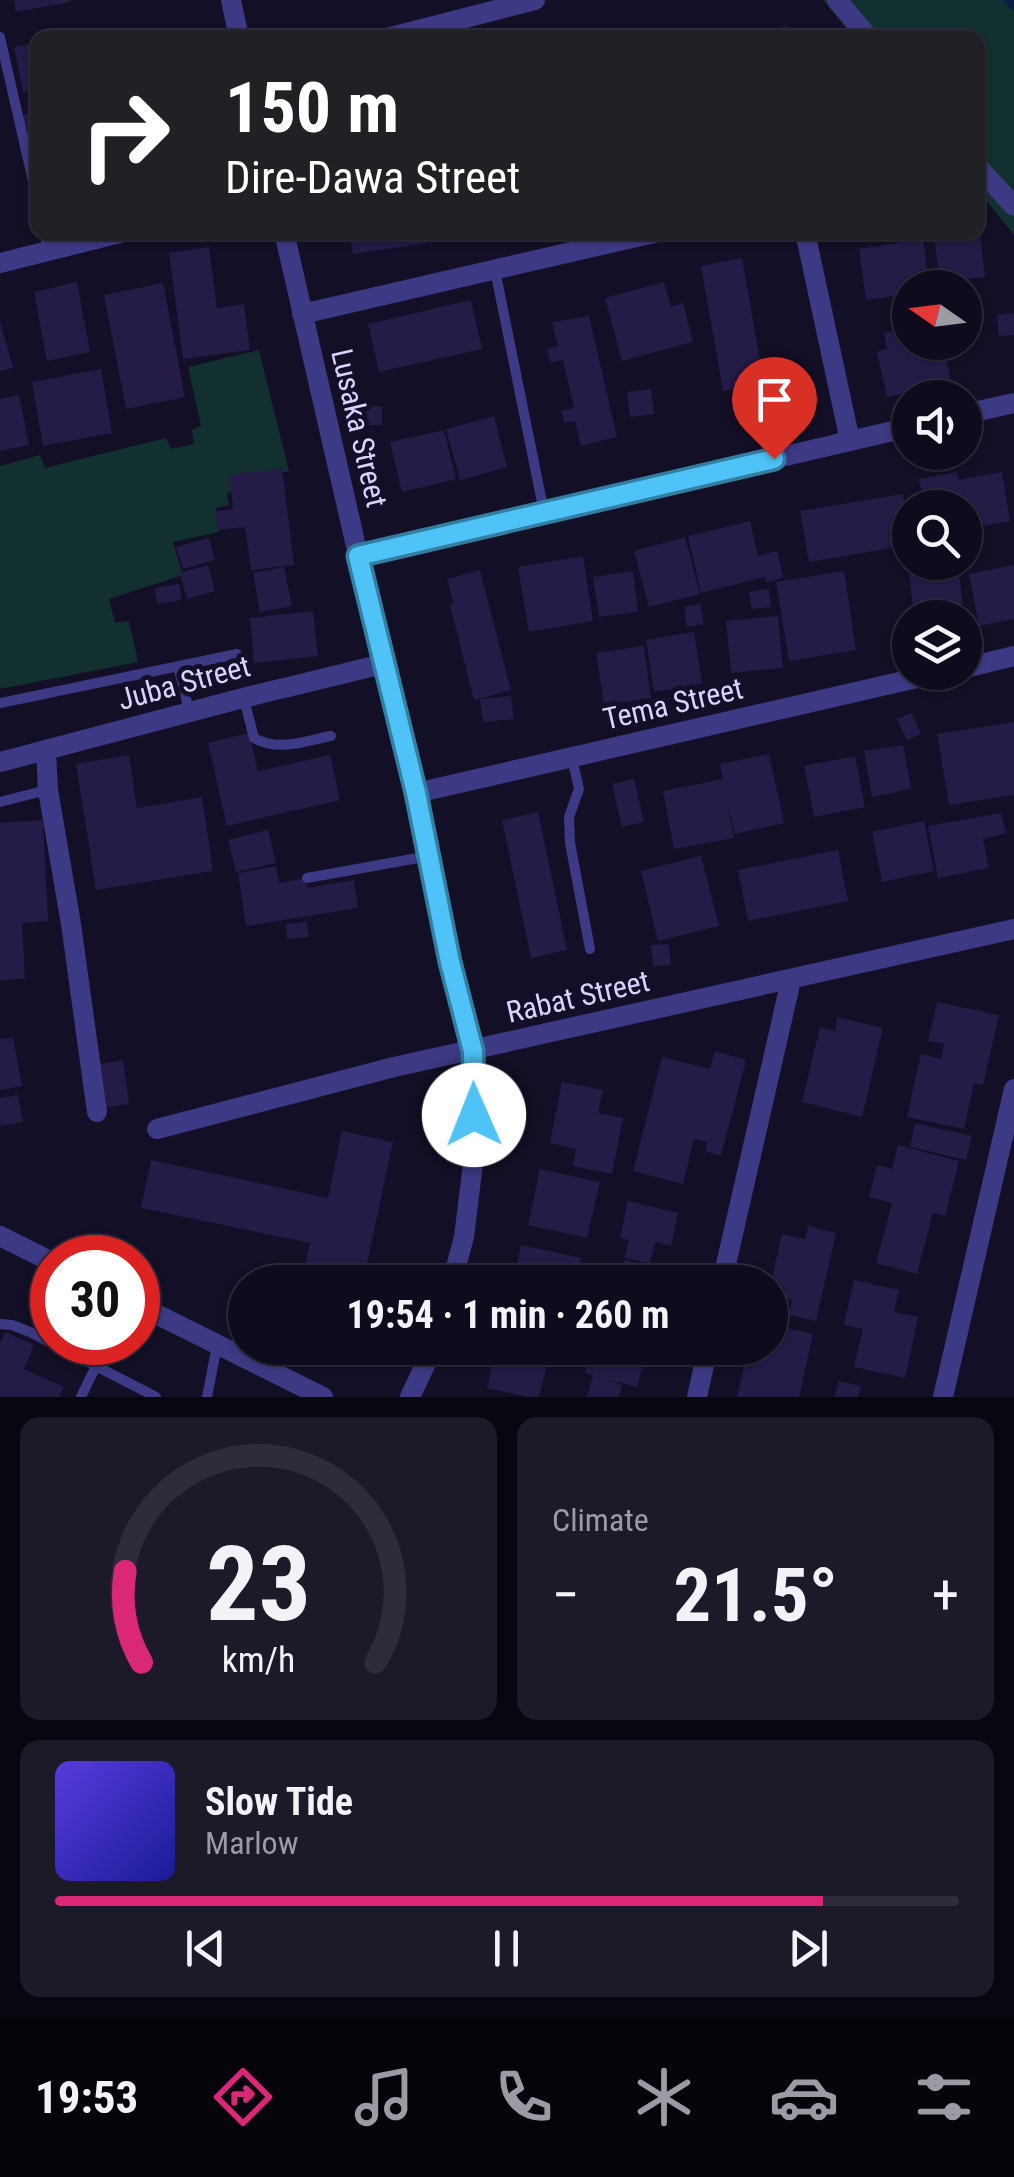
<!DOCTYPE html>
<html lang="en">
<head>
<meta charset="utf-8">
<style>
  :root { --surface:#0e0b1c; --page:#1c1929; --text:#f1f3f6; --muted:#9b9ba3; --line:#2e2b3b; --accent:#db2777 }
  body { margin:0; font-family:"Roboto Condensed",sans-serif; background:var(--page); color:var(--text); height:100vh; display:flex; flex-direction:column; font-size:38px; white-space:nowrap }
  * { box-sizing:border-box; margin:0 }
  p { font-size:32px; color:var(--muted) }
  .icon { flex:none; width:55px; height:55px; fill:none; stroke:currentColor; stroke-width:2; stroke-linecap:round; stroke-linejoin:round }
  .map { position:relative; height:1397px; overflow:hidden }
  .details { display:flex; flex-direction:column; gap:20px; padding:20px; background:#08060f; flex:1 }
  .details>* { flex:none }
  .banner { position:absolute; left:30px; top:30px; width:955px; height:210px; border-radius:20px; box-shadow:0 2px 8px #0004,0 0 0 2px var(--line); background:#202124; color:#fff; overflow:hidden }
  .needle { width:65px; rotate:284deg }
  .buttons { position:absolute; left:892px; top:270px; display:grid; gap:20px }
  .buttons a { display:grid; place-items:center; width:90px; height:90px; border-radius:50%; background:var(--surface); box-shadow:0 2px 8px #0004,0 0 0 2px var(--line); font-size:50px }
  .speed { position:absolute; left:30px; top:1235px; display:flex; gap:20px; font-size:50px; font-weight:700; text-align:center }
  .speed>* { display:grid; place-content:center; width:130px; height:130px; border-radius:50%; background:var(--surface); box-shadow:0 2px 8px #0004,0 0 0 2px var(--line); line-height:1 }
  .speed .limit { border:15px solid #d22; background:#fff; color:#111 }
  .pin { position:absolute; display:grid; place-items:center; width:85px; height:85px; color:#fff; margin:-102px -42px; border-radius:50% 50% 50% 0; rotate:-45deg; box-shadow:0 0 10px #0007 }
  .pin .icon { rotate:45deg }
  .me { position:absolute; width:110px; margin:-55px; rotate:359deg; stroke-linejoin:round; filter:drop-shadow(0 0 8px #0008) }
  .turn { display:flex; align-items:center; gap:35px; height:210px; padding:0 30px; font-size:45px }
  .turn .icon { width:130px; height:130px; stroke-width:2.5 }
  .turn b { display:block; font-size:70px; line-height:85px }
  .big { font-size:75px; font-weight:700; line-height:1.1 }
  .details .widget { flex:1; display:flex; flex-direction:column; justify-content:center; gap:15px; min-width:0; padding:0 35px; border-radius:20px; background:var(--page) }
  .details .dial { align-items:center; gap:0 }
  .dial svg { height:260px; overflow:visible; fill:none; stroke:var(--line); stroke-width:7; stroke-linecap:round; text-anchor:middle }
  .dial text { fill:var(--text); stroke:none }
  .song { display:flex; align-items:center; gap:30px }
  .cover { width:120px; height:120px; border-radius:15px; background:linear-gradient(135deg,hsl(250 70% 55%),hsl(240 70% 35%)) }
  .played { height:10px; border-radius:5px; background:linear-gradient(90deg,var(--accent) 85%,var(--line) 85%) }
  .keys { display:flex; justify-content:space-around; direction:ltr }
  .heat { display:flex; justify-content:space-between; align-items:center; font-size:55px; direction:ltr }
  .details .tiles { flex:1; display:grid; gap:20px; grid-template-columns:1fr 1fr }
  .widget:last-child { grid-column:span 2 }
  .trip { position:absolute; left:228px; top:1265px; width:560px; height:100px; border-radius:50px; background:var(--surface); box-shadow:0 2px 8px #0004,0 0 0 2px var(--line); font-weight:700; line-height:100px; text-align:center }
  .menu { display:flex; height:160px; justify-content:space-around; align-items:center; background:#06040b; color:var(--muted) }
  .menu .icon { width:70px; height:70px }
  .menu .selected { color:var(--accent) }
  .menu b { font-size:45px; color:var(--text) }
  .map>svg:first-child { display:block }
  .green { fill:#12302f }
  .lines { fill:none; stroke-linecap:round; stroke-linejoin:round }
  .stream { stroke:#0a1f44; stroke-width:8 }
  .building { fill:#241b47 }
  .lane { stroke:#3d3a85; stroke-width:10 }
  .street { stroke:#3d3a85; stroke-width:20 }
  .route-casing { stroke:#337fa1; stroke-width:25 }
  .route { stroke:#4fc3f7; stroke-width:18 }
  .labels { text-anchor:middle; stroke-width:10; stroke-linejoin:round; paint-order:stroke }
  .street-label { font-size:30px; fill:#d9d4ff; stroke:#130f26 }
</style>
</head>
<body>
<div class="map">
<svg width="1014" height="1397" viewBox="0 0 1014 1397">
  <rect width="100%" height="100%" fill="#130f26"/>
  <path class="green" d="M823,0H1014V235L978,190V38L853,37Z
    M259,350L289,471L236,481L237,490L227,493L229,505L216,508L219,532L173,542L183,575L109,599L115,623L129,621L138,662L0,689V466L40,455L45,468L166,438L171,449L194,444L192,430L201,426L188,367Z"/>
  <g class="lines">
    <path class="stream" d="M1007,0L1014,6"/>
  </g>
  <path class="building" d="M14,0H70V2L16,12Z
    M789,26L791,35L809,32L810,38H735V35Z
    M38,42V90L23,93L14,47Z
    M38,112V135L24,137L21,115Z
    M350,232H426L427,243L353,254Z
    M934,232H980L985,277L939,282Z
    M923,239L930,288H910V294L866,300L859,249Z
    M209,247L217,308L244,304L250,350L183,359L169,253Z
    M742,258L764,383L723,391L701,266Z
    M77,282L90,352L47,361L34,292Z
    M664,282L671,307L683,303L693,342L622,361L605,298Z
    M163,283L185,397L126,409L104,295Z
    M471,300L482,349L379,372L368,324Z
    M1014,313V335L999,336L997,315Z
    M589,316L617,437L581,446L575,421L564,423L562,411L574,408L563,360L550,363L547,349L558,346L552,322Z
    M0,321L13,368L0,371Z
    M910,327V342H943L951,383L887,397L877,352L887,349L884,333Z
    M101,369L112,433L43,446L32,382Z
    M651,389L654,414L630,417L627,392Z
    M19,395L29,445L0,451V399Z
    M784,395L789,421L749,429L744,403Z
    M382,406V425H365V407Z
    M494,416L507,467L460,480L446,429Z
    M444,430L456,479L402,492L390,442Z
    M282,468L294,565L251,570L245,527L218,530L216,511L233,509L229,475Z
    M957,472L959,480L1002,472L1010,521L965,529V508H925L919,479Z
    M903,494L910,545L809,562L800,511Z
    M750,521L758,556L777,551L783,578L766,583L765,577L701,593L688,536Z
    M685,537L700,594L649,607L634,551Z
    M209,538L215,560L183,569L176,547Z
    M583,556L593,621L529,632L518,567Z
    M908,562H958L964,618H914Z
    M208,565L215,591L187,599L180,573Z
    M1014,565V619L979,626L969,574Z
    M284,567L292,606L260,612L253,573Z
    M480,570L511,690L474,700L450,605L454,604L447,579Z
    M633,571L638,612L599,617L593,577Z
    M844,571L856,650L789,661L776,582Z
    M179,584L182,600L157,604L155,588Z
    M769,589L771,607L752,609L749,592Z
    M700,604L704,624L687,627L684,607Z
    M313,611L318,656L254,663L250,618Z
    M778,616L783,668L731,673L726,621Z
    M694,632L702,684L654,692L646,640Z
    M644,646L651,698L604,705L596,653Z
    M511,696L514,719L483,722L480,699Z
    M912,713L921,734L907,740L897,719Z
    M1014,722V795L949,805L937,734Z
    M249,733L258,771L330,755L340,800L227,826L208,743Z
    M903,745L911,789L872,797L864,751Z
    M769,754L784,823L735,834L727,802L734,838L674,849L663,791L723,779L720,764Z
    M129,755L137,808L202,797L213,871L96,890L76,764Z
    M855,756L865,807L814,817L804,766Z
    M634,779L644,822L622,827L612,784Z
    M538,812L567,950L531,958L502,820Z
    M1001,813L1006,833L983,839L989,868L938,878L928,826Z
    M43,820L48,921L22,923L25,979L0,980V823Z
    M924,821L934,871L882,882L872,832Z
    M268,830L276,863L236,872L228,840Z
    M838,850L848,901L748,921L738,870Z
    M701,856L719,926L658,941L641,871Z
    M276,866L279,883L306,878L308,888L354,880L358,908L246,926L238,873Z
    M307,922L309,937L287,939L286,924Z
    M669,944L671,965L653,966L651,945Z
    M937,1002L999,1015L983,1085L974,1083L964,1129L907,1117L921,1054L941,1059L944,1044L928,1041Z
    M837,1017L883,1028L862,1117L802,1102L820,1027L835,1031Z
    M13,1037L22,1086L0,1090V1039Z
    M715,1051L746,1060L721,1156L705,1151L707,1142L694,1139L683,1184L633,1171L662,1057L710,1069Z
    M123,1060L129,1104L102,1108L96,1065Z
    M562,1082L603,1090L598,1113L623,1118L612,1174L573,1166L576,1149L550,1143Z
    M18,1095L23,1122L0,1126V1098Z
    M915,1123L972,1136L966,1160L910,1147Z
    M342,1131L393,1142L363,1282H301L310,1243L141,1208L151,1160L328,1198Z
    M898,1145L959,1161L945,1216L933,1213L917,1274L876,1263L892,1203L869,1197L877,1165L892,1169Z
    M540,1169L600,1182L587,1238L528,1225Z
    M628,1201L678,1213L671,1246L655,1242L650,1264L625,1258L629,1240L620,1238Z
    M808,1226L836,1233L816,1321L789,1315L792,1300L770,1295V1286L782,1234L805,1239Z
    M521,1245L581,1258L576,1282H513Z
    M624,1260L660,1269L656,1282H607L609,1275L619,1278Z
    M854,1280L899,1290L894,1312L918,1317L905,1378L854,1367L863,1329L844,1325Z
    M770,1324L813,1334L799,1397H737L748,1348H770Z
    M5,1332L34,1345L24,1369L64,1387L59,1397H0V1343Z
    M496,1348H551L539,1397H528L487,1388Z
    M592,1348H624L646,1354L637,1387L606,1379L622,1385L619,1397H587L593,1375L585,1373Z
    M838,1381L861,1386L858,1397H835Z"/>
  <g class="lines">
    <path class="lane" d="M0,37L38,203
      M44,232L49,251
      M495,270L544,512
      M178,666L189,711
      M244,699L254,738C278,752 305,741 331,736
      M0,703L237,654
      M572,758L579,789L569,817L570,843L590,949
      M0,802L47,790
      M307,878L429,856
      M0,1324L12,1325L30,1332L156,1397
      M81,1397L96,1366
      M207,1397L217,1345"/>
    <path class="street" d="M231,0L239,38
      M837,0L869,38
      M387,38L535,0
      M978,167L1014,206
      M284,232L383,664L416,793L450,962L473,1051L475,1147L464,1237L452,1282
      M805,232L850,441
      M0,263L124,232
      M302,314L658,232
      M965,414L1014,403
      M358,556L910,427
      M965,668L1014,656
      M46,751L48,790L71,924L97,1112
      M0,762L243,698L383,664
      M416,793L943,672
      M157,1129L394,1067L1014,929
      M0,1236L52,1262
      M722,1282L791,980
      M138,1305L323,1397
      M410,1397L433,1348
      M697,1397L708,1348
      M943,1397L1014,1089"/>
  </g>
  <g class="lines">
    <g class="route-casing">
      <path id="route" d="M474,1115L473,1051L450,962L416,793L358,556L774,459"/>
    </g>
    <use href="#route" class="route"/>
  </g>
  <g class="labels">
    <g class="street-label">
      <text transform="translate(359 428) rotate(77)" y="10">Lusaka Street</text>
      <text transform="translate(184 683) rotate(-15)" y="10">Juba Street</text>
      <text transform="translate(673 704) rotate(-13)" y="10">Tema Street</text>
      <text transform="translate(578 997) rotate(-13)" y="10">Rabat Street</text>
    </g>
  </g>
</svg>
<div class="buttons">
<a><svg class="needle" viewBox="-14 -14 28 28"><path d="M0-13l5 13h-10z" fill="#e53935"/><path d="M0 13l5-13h-10z" fill="#9b9ba3"/></svg></a>
<a><svg class="icon" aria-label="sound" viewBox="0 0 24 24"><path d="M4 9h4l5-4v14l-5-4H4zM17 9q2 3 0 6"/></svg></a>
<a><svg class="icon" aria-label="search" viewBox="0 0 24 24"><circle cx="10" cy="10" r="6"/><path d="M15 15l6 6"/></svg></a>
<a><svg class="icon" aria-label="layers" viewBox="0 0 24 24"><path d="M12 4l9 5-9 5-9-5zM3 14l9 5 9-5"/></svg></a>
</div>
<div class="speed"><div class="limit">30</div></div>
<div class="pin" style="left:774px;top:459px;background:#d93025"><svg class="icon" aria-label="arrive" viewBox="0 0 24 24"><path d="M6 21V4h12l-3 4 3 4H6"/></svg></div>
<svg class="me" style="left:474px;top:1115px" viewBox="-20 -20 40 40"><circle r="19" fill="#fff"/><path d="M0-13L10 11 0 6-10 11z" fill="#4fc3f7"/></svg>
<div class="trip">19:54 · 1 min · 260 m</div>
<div class="banner">
<div class="turn"><svg class="icon" aria-label="right" viewBox="0 0 24 24"><path d="M7 20v-9h11M14 6l5 5-5 5"/></svg><div><b>150 m</b>Dire-Dawa Street</div></div>
</div>
</div>
<section class="details">
<div class="tiles">
<div class="widget dial"><svg viewBox="0 0 100 80">
<path d="M14 69A42 42 0 1 1 86 69"/>
<path d="M14 69A42 42 0 0 1 9 41" stroke="#db2777"/>
<text x="50" y="56" font-size="32" font-weight="700">23</text>
<text x="50" y="72" font-size="11">km/h</text>
</svg></div>
<div class="widget"><p>Climate</p>
<div class="heat"><a>−</a><b class="big">21.5°</b><a>+</a></div>
</div>
<div class="widget">
<div class="song"><i class="cover"></i><div><b>Slow Tide</b><p>Marlow</p></div></div>
<div class="played"></div>
<div class="keys"><svg class="icon" aria-label="previous" viewBox="0 0 24 24"><path d="M18 5L8 12l10 7zM5 5v14"/></svg><svg class="icon" aria-label="pause" viewBox="0 0 24 24"><path d="M8 5v14M16 5v14"/></svg><svg class="icon" aria-label="next" viewBox="0 0 24 24"><path d="M6 5l10 7-10 7zM19 5v14"/></svg></div>
</div>
</div>
</section>
<nav class="menu">
<b>19:53</b>
<svg class="icon selected" aria-label="directions" viewBox="0 0 24 24"><path d="M12 3l9 9-9 9-9-9zM9 14v-3h6M13 9l2 2-2 2"/></svg>
<svg class="icon" aria-label="music" viewBox="0 0 24 24"><path d="M9 18V5l10-2v13"/><circle cx="6" cy="18" r="3"/><circle cx="16" cy="16" r="3"/></svg>
<svg class="icon" aria-label="phone" viewBox="0 0 24 24"><path d="M5 4h4l2 5-3 2q2 4 5 5l2-3 5 2v4C11 20 4 13 5 4z"/></svg>
<svg class="icon" aria-label="climate" viewBox="0 0 24 24"><path d="M12 3v18M4 7l16 10M4 17L20 7"/></svg>
<svg class="icon" aria-label="car" viewBox="0 0 24 24"><path d="M5 17H2v-5l4-1 3-4h7l3 4 3 1v5h-3M9 17h6M6 11h13"/><circle cx="7" cy="17" r="2"/><circle cx="17" cy="17" r="2"/></svg>
<svg class="icon" aria-label="filters" viewBox="0 0 24 24"><path d="M4 7h16M4 17h16"/><circle cx="9" cy="7" r="2"/><circle cx="15" cy="17" r="2"/></svg>
</nav>
</body>
</html>
